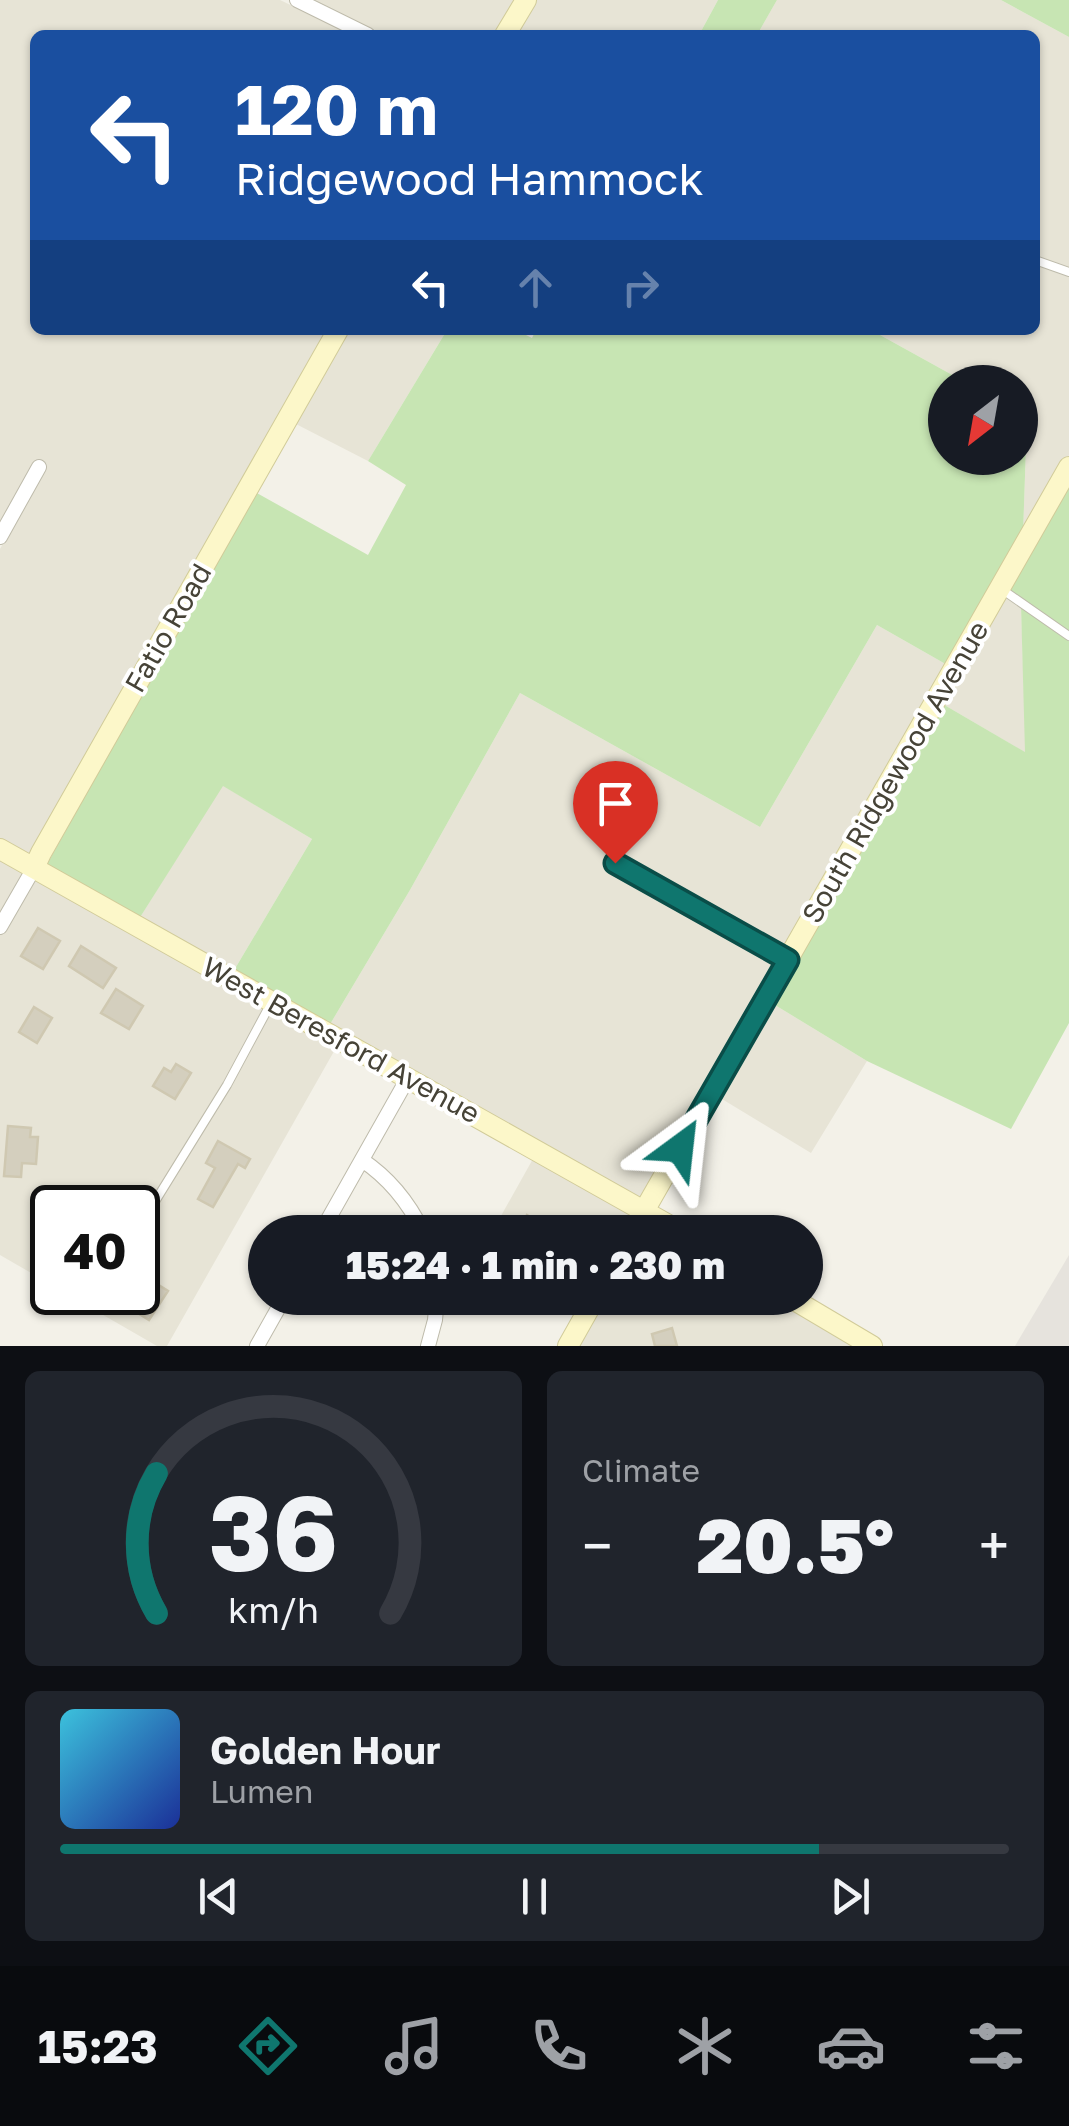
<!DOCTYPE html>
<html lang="en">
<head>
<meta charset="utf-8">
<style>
  :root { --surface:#171b24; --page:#20242c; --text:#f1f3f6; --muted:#9ea1a6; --line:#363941; --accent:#0f766e }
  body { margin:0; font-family:"Golos Text",sans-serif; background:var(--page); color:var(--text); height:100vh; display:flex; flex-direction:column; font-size:38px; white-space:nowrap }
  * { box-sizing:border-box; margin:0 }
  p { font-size:32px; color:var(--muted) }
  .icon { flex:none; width:55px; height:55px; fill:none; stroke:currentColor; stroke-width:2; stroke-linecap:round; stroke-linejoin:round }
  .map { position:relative; height:1346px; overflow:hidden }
  .drawer { display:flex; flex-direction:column; gap:25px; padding:25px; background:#0d0f14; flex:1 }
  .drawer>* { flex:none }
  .top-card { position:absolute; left:30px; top:30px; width:1010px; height:305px; border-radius:15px; box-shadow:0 2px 8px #0004; background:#1a4fa0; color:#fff; overflow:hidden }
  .needle { width:65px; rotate:211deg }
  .controls { position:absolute; left:928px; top:365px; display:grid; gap:20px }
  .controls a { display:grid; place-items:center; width:110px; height:110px; border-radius:50%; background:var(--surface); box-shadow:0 2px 8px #0004; font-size:50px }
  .speed { position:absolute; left:30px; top:1185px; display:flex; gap:20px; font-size:50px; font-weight:700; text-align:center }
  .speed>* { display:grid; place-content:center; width:130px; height:130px; border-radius:50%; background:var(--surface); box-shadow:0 2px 8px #0004; line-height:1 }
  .speed .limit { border:5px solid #111; border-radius:15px; background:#fff; color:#111 }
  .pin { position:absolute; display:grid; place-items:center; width:85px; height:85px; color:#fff; margin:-102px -42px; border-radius:50% 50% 50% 0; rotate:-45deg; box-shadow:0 0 10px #0007 }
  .pin .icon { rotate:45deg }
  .me { position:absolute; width:110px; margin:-55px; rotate:30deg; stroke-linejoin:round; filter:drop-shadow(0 0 8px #0008) }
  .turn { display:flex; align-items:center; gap:35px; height:210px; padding:0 40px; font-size:45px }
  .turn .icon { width:130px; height:130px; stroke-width:2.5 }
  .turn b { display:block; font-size:70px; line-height:85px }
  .lanes { display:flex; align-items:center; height:95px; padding:0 40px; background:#0003; justify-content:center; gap:50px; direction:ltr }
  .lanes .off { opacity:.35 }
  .big { font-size:75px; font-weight:800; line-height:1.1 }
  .drawer .card { flex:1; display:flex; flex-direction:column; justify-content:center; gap:15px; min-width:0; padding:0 35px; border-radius:15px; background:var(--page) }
  .drawer .dial { align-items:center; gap:0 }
  .dial svg { height:260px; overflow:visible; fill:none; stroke:var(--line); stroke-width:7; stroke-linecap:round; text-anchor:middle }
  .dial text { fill:var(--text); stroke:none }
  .song { display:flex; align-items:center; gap:30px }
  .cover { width:120px; height:120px; border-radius:15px; background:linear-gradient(135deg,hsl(190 70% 55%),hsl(230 70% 35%)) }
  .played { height:10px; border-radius:5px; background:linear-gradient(90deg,var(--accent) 80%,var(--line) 80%) }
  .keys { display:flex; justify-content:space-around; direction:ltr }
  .heat { display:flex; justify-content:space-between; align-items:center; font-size:55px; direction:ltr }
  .drawer .tiles { flex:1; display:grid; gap:25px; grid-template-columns:1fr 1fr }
  .card:last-child { grid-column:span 2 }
  .trip { position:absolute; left:248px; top:1215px; width:575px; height:100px; border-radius:50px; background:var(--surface); box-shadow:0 2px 8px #0004; font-weight:800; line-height:100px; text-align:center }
  .dock { display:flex; height:160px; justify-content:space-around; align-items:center; background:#090b0e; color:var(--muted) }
  .dock .icon { width:70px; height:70px }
  .dock .on { color:var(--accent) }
  .dock b { font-size:45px; color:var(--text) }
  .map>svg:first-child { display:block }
  .residential { fill:#e7e4d6 }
  .industrial { fill:#e6e3dd }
  .green { fill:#c7e5b3 }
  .building { fill:#d4cfbe; stroke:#cfc8b1; stroke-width:2.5 }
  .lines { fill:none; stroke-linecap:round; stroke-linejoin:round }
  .lane-casing { stroke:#bebbab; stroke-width:10 }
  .street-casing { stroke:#bebbab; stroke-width:16 }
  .secondary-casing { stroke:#d1cb99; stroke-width:22 }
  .lane { stroke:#fff; stroke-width:8 }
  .street { stroke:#fff; stroke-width:14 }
  .secondary { stroke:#fcf7c9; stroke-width:20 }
  .route-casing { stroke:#0a4d48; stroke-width:25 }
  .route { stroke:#0f766e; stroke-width:18 }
  .labels { text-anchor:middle; stroke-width:8; stroke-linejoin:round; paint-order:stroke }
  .street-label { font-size:28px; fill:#464337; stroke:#fff }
</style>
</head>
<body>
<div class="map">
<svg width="1069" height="1346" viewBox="0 0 1069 1346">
  <rect width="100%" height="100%" fill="#f3f1e8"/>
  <path class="residential" d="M0,0H280L353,35H35V330H331L32,858L0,840V549L47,465L37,459L0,525Z
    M312,0H519L499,35H384Z
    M532,0H718L699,35H512Z
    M777,0H1001L1069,37V455L1023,535L1027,417L1020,413V382H965L871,330H1035V35H757Z
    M345,330H447L368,461L294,423Z
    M1003,595L1021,606L1026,753L941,703Z
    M877,625L949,666L786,951L614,854L607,865L779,963L643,1202L329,1026L410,890L520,693L760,827Z
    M222,785L312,839L233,972L139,919Z
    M0,857L337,1046L167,1346H157L65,1293L138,1292V1208H52V1285L0,1255Z
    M770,1002L867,1061L811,1153L717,1096Z
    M534,1157L636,1214L625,1232H492Z
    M602,1298H777L859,1346H575Z"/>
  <path class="industrial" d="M1069,1255V1346H1015Z"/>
  <path class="green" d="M718,0H777L757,35H699Z
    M1001,0H1069V37Z
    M447,330H516L532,338L536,330H871L965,382H945V458H1020V413L1027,417L1023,535L949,666L877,625L760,827L520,693L410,890L329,1026L233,972L312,839L223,786L139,919L46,866L255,492L368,555L406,485L368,461Z
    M1069,479V1023L1011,1129L867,1061L770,1002L941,703L1025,752L1021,606L1003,595Z"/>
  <path class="building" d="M38,928L60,941L43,969L21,956Z
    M81,946L116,968L103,988L69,966Z
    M116,989L143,1006L129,1029L101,1013Z
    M34,1007L52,1018L37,1043L19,1032Z
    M176,1064L191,1073L175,1099L153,1086L164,1068L171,1072Z
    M8,1126L31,1128L30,1137H38L36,1164L22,1163L21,1177L4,1176Z
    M218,1141L250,1159L245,1168L238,1164L213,1207L198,1199L215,1168L206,1163Z
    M527,1215L556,1232H516Z
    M149,1279L168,1291L149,1320L130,1308Z
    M672,1328L677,1346H655L652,1334Z"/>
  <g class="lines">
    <g class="lane-casing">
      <path id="lane" d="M1035,260L1069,272
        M1000,588L1069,636
        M138,1229L227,1085L270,1005"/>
    </g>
    <g class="street-casing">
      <path id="street" d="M297,0L368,35
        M0,537L39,467
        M615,863L788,960
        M0,927L34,868
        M362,1160C389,1178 409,1203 423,1232
        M321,1232L408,1078
        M257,1346L284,1298
        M428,1346L435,1320L437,1298"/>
    </g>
    <g class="secondary-casing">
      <path id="secondary" d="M505,35L526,0
        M0,849L681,1232
        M34,868L41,853L338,330
        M632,1232L1069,467
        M791,1298L872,1346
        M568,1346L595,1298"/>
    </g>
    <use href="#lane" class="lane"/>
    <use href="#street" class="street"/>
    <use href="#secondary" class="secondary"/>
  </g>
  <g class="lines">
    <g class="route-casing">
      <path id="route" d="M615,863L788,960L680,1148"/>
    </g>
    <use href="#route" class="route"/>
  </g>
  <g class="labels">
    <g class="street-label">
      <text transform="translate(168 628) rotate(-60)" y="10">Fatio Road</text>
      <text transform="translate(895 772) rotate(-60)" y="10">South Ridgewood Avenue</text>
      <text transform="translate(341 1040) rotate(29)" y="10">West Beresford Avenue</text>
    </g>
  </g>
</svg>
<div class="controls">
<a><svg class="needle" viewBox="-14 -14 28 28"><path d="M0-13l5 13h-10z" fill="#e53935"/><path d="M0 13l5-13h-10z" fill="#9ea1a6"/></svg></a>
</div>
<div class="speed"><div class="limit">40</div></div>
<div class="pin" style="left:615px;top:863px;background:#d93025"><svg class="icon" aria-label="arrive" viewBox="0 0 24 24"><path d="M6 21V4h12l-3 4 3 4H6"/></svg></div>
<svg class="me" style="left:680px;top:1148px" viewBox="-20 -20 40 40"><path d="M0-17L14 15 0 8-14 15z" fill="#0f766e" stroke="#fff" stroke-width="4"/></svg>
<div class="trip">15:24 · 1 min · 230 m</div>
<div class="top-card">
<div class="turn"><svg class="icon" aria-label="left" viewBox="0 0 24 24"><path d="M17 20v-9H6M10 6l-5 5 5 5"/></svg><div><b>120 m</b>Ridgewood Hammock</div></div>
<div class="lanes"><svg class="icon" aria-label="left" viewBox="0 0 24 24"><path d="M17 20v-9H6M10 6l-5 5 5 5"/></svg><svg class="icon off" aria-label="ahead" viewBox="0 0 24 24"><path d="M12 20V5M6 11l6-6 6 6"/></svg><svg class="icon off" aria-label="right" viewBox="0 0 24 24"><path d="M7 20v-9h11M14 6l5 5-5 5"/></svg></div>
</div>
</div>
<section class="drawer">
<div class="tiles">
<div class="card dial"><svg viewBox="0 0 100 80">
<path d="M14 69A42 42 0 1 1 86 69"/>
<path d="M14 69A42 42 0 0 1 14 26" stroke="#0f766e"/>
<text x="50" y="56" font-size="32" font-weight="700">36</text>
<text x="50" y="72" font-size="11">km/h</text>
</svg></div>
<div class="card"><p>Climate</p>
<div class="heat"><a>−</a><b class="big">20.5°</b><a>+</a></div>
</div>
<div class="card">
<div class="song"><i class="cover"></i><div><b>Golden Hour</b><p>Lumen</p></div></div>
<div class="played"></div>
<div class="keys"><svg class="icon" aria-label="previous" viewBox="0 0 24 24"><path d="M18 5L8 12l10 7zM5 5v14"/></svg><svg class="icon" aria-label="pause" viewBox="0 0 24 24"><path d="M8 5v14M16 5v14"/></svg><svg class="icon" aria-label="next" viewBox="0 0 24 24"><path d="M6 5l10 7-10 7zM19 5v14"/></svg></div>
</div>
</div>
</section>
<nav class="dock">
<b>15:23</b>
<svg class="icon on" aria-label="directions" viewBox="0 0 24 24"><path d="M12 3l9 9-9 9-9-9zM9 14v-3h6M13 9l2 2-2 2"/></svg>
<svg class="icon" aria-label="music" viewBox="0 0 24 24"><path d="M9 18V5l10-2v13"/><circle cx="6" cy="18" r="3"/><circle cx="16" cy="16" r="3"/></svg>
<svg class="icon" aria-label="phone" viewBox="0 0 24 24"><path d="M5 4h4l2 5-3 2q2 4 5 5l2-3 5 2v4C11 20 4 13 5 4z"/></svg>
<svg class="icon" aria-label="climate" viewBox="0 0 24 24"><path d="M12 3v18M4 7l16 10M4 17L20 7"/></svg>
<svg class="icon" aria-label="car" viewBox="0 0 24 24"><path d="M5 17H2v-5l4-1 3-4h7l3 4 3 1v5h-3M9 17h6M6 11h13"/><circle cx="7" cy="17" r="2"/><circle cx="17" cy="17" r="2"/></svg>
<svg class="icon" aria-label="filters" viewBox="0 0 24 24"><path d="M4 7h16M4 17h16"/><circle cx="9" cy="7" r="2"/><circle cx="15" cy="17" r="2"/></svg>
</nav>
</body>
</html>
